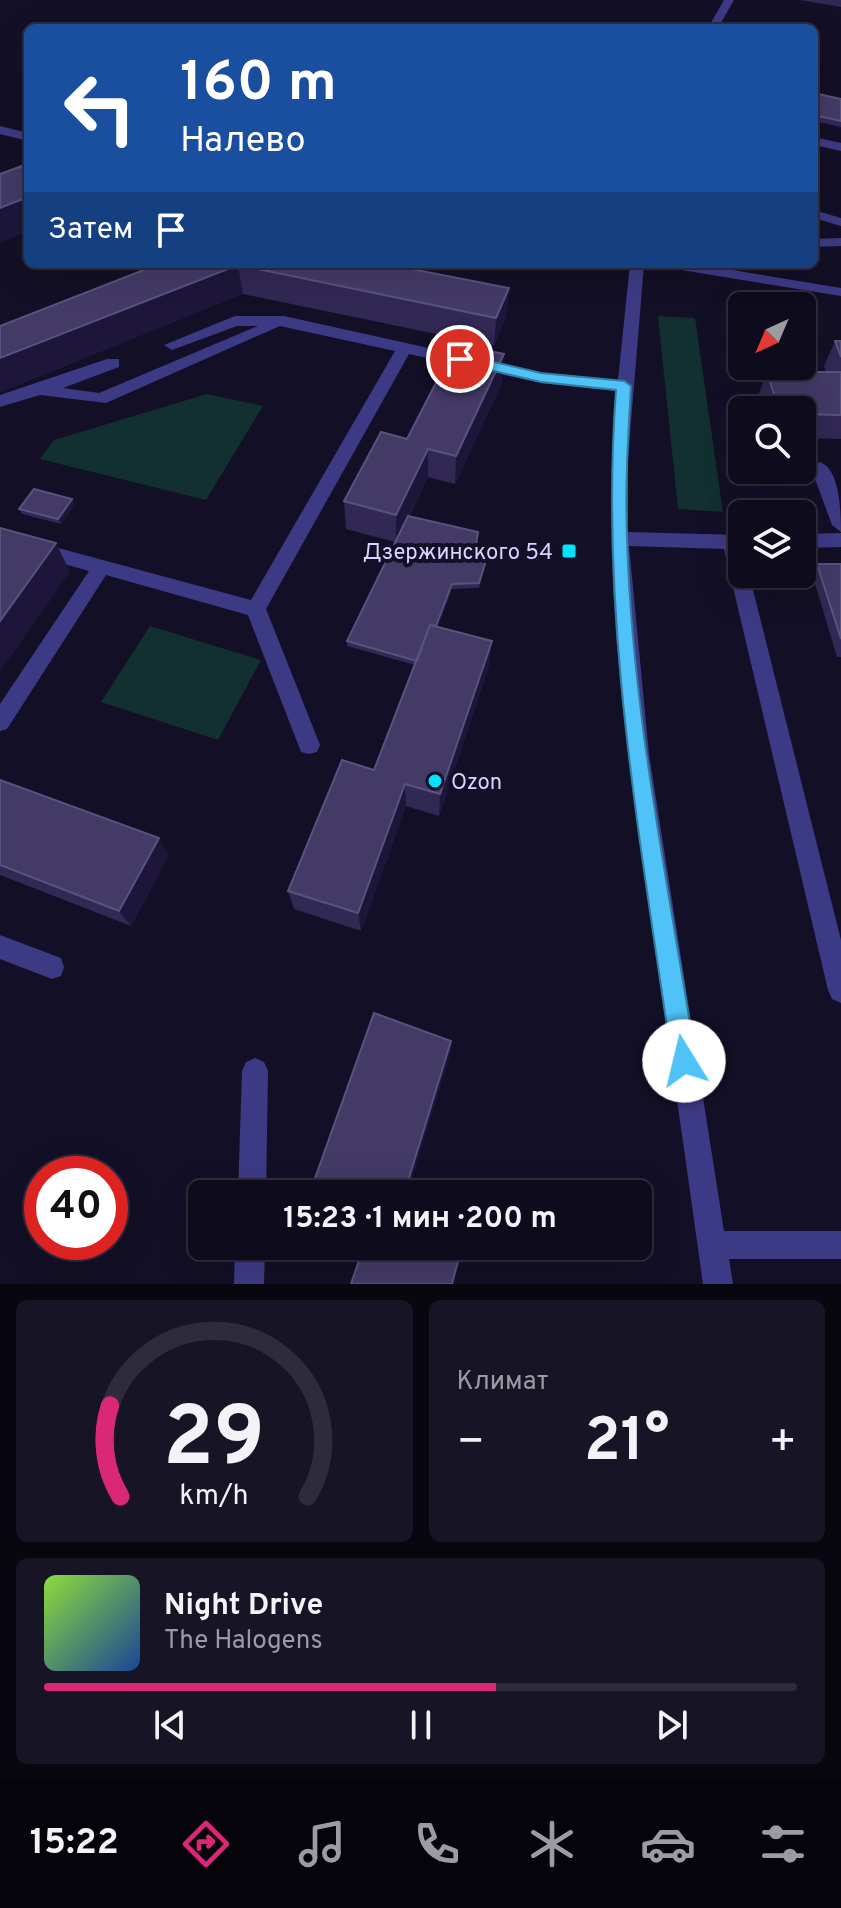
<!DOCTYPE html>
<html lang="ru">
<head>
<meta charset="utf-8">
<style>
  :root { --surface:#0e0b1c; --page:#171425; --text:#f1f3f6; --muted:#9b9ba3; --line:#2e2b3b; --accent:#db2777 }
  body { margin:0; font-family:Overpass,sans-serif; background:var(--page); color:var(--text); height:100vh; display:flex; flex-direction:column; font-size:30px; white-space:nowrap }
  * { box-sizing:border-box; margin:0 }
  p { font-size:26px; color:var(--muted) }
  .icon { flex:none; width:44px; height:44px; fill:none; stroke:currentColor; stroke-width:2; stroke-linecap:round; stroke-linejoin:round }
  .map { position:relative; height:1284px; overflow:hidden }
  .panel { display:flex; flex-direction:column; gap:16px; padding:16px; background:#08060f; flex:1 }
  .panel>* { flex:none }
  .banner { position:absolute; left:24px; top:24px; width:794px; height:244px; border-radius:12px; box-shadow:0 8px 32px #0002,0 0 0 2px var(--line); background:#1a4fa0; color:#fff; overflow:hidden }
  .needle { width:52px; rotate:224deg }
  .fabs { position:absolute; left:728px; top:292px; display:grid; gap:16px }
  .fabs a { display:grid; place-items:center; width:88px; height:88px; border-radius:12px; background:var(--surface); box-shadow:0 8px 32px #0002,0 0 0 2px var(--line); font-size:40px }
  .speed { position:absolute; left:24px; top:1156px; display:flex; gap:16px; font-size:40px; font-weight:700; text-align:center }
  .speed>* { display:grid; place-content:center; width:104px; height:104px; border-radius:50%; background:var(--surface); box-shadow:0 8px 32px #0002,0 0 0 2px var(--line); line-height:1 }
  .speed .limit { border:12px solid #d22; background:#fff; color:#111 }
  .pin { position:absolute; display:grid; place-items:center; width:68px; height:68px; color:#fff; margin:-34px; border:4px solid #fff; border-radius:50%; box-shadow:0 2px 8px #0007 }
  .me { position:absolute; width:88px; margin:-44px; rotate:351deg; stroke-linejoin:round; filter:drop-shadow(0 0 6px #0008) }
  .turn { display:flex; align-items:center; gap:28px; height:168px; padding:0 24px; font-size:36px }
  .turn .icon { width:104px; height:104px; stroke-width:2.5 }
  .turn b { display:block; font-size:56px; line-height:68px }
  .then { display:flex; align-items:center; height:76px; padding:0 24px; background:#0003; gap:16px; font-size:30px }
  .big { font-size:60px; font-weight:700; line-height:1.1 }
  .panel .card { flex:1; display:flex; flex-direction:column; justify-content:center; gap:12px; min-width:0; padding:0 28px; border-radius:12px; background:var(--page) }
  .panel .dial { align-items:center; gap:0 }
  .dial svg { height:208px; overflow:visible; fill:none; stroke:var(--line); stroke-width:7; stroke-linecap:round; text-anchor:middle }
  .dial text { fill:var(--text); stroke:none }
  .song { display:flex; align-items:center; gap:24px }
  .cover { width:96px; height:96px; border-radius:12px; background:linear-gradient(135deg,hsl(90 70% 55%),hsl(220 70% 35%)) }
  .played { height:8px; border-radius:4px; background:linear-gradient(90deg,var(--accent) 60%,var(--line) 60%) }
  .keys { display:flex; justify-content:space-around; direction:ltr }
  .heat { display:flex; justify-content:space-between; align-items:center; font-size:44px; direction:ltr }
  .panel .tiles { flex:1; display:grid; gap:16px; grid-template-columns:1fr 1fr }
  .card:last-child { grid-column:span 2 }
  .trip { position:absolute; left:188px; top:1180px; width:464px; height:80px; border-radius:12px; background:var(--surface); box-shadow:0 8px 32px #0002,0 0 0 2px var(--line); font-weight:700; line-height:80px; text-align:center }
  .dock { display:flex; height:128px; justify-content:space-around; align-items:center; background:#06040b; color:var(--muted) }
  .dock .icon { width:56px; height:56px }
  .dock .on { color:var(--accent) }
  .dock b { font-size:36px; color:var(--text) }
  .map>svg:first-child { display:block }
  .green { fill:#12302f }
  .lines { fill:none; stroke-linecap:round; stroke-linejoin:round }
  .minor { fill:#3d3a85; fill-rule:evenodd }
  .wall { fill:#312854 }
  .shaded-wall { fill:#1d163a }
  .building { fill:#433a66; stroke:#5a527e; stroke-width:2 }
  .route { fill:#4fc3f7; stroke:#337fa1; stroke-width:2 }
  .poi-dot { fill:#00e5ff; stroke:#130f26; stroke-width:3 }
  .labels { text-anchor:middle; stroke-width:8; stroke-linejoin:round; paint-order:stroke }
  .poi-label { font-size:22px; fill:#d9d4ff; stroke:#130f26; text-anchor:end }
</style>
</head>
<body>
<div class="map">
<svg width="841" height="1284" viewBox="0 0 841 1284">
  <rect width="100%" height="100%" fill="#130f26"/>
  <path class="green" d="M658,316L695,318L723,512L678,509Z
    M207,394L263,406L206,500L40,459L54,440Z
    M150,626L261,660L218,740L101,702Z"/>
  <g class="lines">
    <path class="minor" d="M724,0H734L718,28H708Z
      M0,126L28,133V141L0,134Z
      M814,137L841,143V151L814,145Z
      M814,210L841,218V226L814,218Z
      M841,238V246L814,247V239Z
      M630,264H644L628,459V532L742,535V574H749L841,940V1003L832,999L828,990L724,549L629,546L649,754L724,1231H841V1259H729L733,1284H703C685,1154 666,1023 647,893C623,726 600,559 617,391L541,383L409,354L266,609L320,745L317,752L309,754L301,752L248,615L106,575L7,729L0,731V704L89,571L29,554L27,549L29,544L36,542L251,600L395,351L280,326L106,403L40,395L0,407V395L107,359H119V367L63,388L99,393L258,326H237L172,350L164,345L235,316H284L541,373L618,380Z
      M662,264H696L841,288V296L669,268Z
      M820,462C840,469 841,513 841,532L832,525L811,468Z
      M841,533V547L802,548V534Z
      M0,935L61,958L64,967L61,976L52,979L0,959Z
      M255,1058L264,1062L268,1071L266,1194H238L242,1071L246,1062Z
      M235,1246H265L264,1284H234Z"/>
  </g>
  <path class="wall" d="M800,0H841V7Z
    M814,93L841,99V127L814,121Z
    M159,264H386L509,288L506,317L494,346L243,294L0,392V326Z
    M835,341H841V439L802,438V410H762L758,396L767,372H826L824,366Z
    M502,383L455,484L428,477L409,517L477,546L488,554L479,588L452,589L438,627L489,666L439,816L406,806L361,931L294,909L288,891L374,770L415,665L347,646V641L395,542L346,529L344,501L407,439Z
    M75,504L61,524L22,514L19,509Z
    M817,564H841V657H837L812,574Z
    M0,780L169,855L131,926L0,875Z
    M451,1041L450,1054L407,1194H329L319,1190L313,1184Z"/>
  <path class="shaded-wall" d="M28,197V231L0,243V208Z
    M238,265L243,294L0,392V358Z
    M509,288L506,317L494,346L496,318Z
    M504,354L502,383L455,484L456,456Z
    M428,449V477L396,542V515Z
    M72,499L75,504L61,524L58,519Z
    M56,543L70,572L0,672V621Z
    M452,584V589L423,667V662Z
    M492,641L489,666L439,816L440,794Z
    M405,784L406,806L361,931L358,913Z
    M159,838L169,855L131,926L119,911Z
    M451,1041L450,1054L407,1194H404Z"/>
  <path class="building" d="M774,23L802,28H771Z
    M814,93L841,99V121L814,115Z
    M22,166L28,171V197L0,208V174Z
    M159,264H386L509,288L496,318L238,265L0,358V326Z
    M835,341H841V357Z
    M456,344L504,354L456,456L428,449L396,515L344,501L381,432L407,439Z
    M767,372H841V415L802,414V410H779Z
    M34,489L72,499L58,519L19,509Z
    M408,516L478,532L476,545L488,554L479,583L452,584L436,626L430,625L417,661L347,641Z
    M0,528L56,543L0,621Z
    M817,564H841V639Z
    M430,625L492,641L440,794L405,784L358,913L288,891L342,760L374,770Z
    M0,780L159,838L119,911L0,865Z
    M374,1013L451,1041L404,1194H338L313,1184Z
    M364,1246H462L452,1284H351Z"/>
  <path class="route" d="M460,354L541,373L624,381L631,386C628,437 625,487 627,538C632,713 669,888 696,1061L692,1069L684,1073L676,1069L672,1061C640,838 599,616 616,390L541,382L455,362V356Z"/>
  <g class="poi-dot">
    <rect x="561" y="543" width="16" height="16" rx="4"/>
    <circle cx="435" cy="781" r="8"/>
  </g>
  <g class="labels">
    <g class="poi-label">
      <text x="553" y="559">Дзержинского 54</text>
      <text x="451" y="789" text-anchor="start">Ozon</text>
    </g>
  </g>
</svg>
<div class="fabs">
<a><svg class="needle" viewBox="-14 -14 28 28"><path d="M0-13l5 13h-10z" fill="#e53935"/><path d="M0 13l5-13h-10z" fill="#9b9ba3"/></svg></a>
<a><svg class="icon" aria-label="search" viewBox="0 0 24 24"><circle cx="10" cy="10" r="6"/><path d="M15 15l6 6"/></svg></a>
<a><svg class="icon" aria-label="layers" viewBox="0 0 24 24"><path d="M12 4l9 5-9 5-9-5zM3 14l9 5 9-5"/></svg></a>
</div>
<div class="speed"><div class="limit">40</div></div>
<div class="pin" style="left:460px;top:359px;background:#d93025"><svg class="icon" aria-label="arrive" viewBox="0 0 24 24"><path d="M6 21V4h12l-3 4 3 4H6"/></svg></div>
<svg class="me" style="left:684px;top:1061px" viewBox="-20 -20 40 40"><circle r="19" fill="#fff"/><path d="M0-13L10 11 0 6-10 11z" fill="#4fc3f7"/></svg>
<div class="trip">15:23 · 1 мин · 200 m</div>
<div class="banner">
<div class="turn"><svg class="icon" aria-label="left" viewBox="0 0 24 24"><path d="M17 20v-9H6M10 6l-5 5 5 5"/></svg><div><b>160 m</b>Налево</div></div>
<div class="then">Затем<svg class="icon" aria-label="arrive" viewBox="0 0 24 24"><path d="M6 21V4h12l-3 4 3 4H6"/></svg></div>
</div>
</div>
<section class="panel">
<div class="tiles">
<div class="card dial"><svg viewBox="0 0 100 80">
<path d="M14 69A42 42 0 1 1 86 69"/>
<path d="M14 69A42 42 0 0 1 10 34" stroke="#db2777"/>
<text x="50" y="56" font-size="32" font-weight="700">29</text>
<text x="50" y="72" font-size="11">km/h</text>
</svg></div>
<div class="card"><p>Климат</p>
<div class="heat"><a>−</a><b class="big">21°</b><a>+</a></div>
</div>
<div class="card">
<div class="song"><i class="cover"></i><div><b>Night Drive</b><p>The Halogens</p></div></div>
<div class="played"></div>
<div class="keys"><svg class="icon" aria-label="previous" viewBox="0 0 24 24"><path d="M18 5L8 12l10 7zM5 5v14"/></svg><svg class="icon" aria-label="pause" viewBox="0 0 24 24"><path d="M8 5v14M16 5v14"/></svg><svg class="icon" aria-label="next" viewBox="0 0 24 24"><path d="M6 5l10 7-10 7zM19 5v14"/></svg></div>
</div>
</div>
</section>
<nav class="dock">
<b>15:22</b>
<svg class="icon on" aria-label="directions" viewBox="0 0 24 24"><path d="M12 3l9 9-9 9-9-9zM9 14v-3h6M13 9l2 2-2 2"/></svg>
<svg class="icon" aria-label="music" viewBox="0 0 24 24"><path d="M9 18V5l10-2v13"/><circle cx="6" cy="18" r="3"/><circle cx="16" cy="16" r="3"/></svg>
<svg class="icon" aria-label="phone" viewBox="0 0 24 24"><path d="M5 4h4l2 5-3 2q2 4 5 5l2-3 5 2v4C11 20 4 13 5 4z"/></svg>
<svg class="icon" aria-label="climate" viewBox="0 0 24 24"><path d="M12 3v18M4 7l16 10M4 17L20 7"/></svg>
<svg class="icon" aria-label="car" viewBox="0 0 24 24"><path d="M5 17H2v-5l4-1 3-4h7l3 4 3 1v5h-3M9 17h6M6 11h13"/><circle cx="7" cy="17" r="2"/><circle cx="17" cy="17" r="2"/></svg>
<svg class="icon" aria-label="filters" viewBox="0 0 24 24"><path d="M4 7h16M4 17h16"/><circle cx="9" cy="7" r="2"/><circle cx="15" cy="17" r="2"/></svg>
</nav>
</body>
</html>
